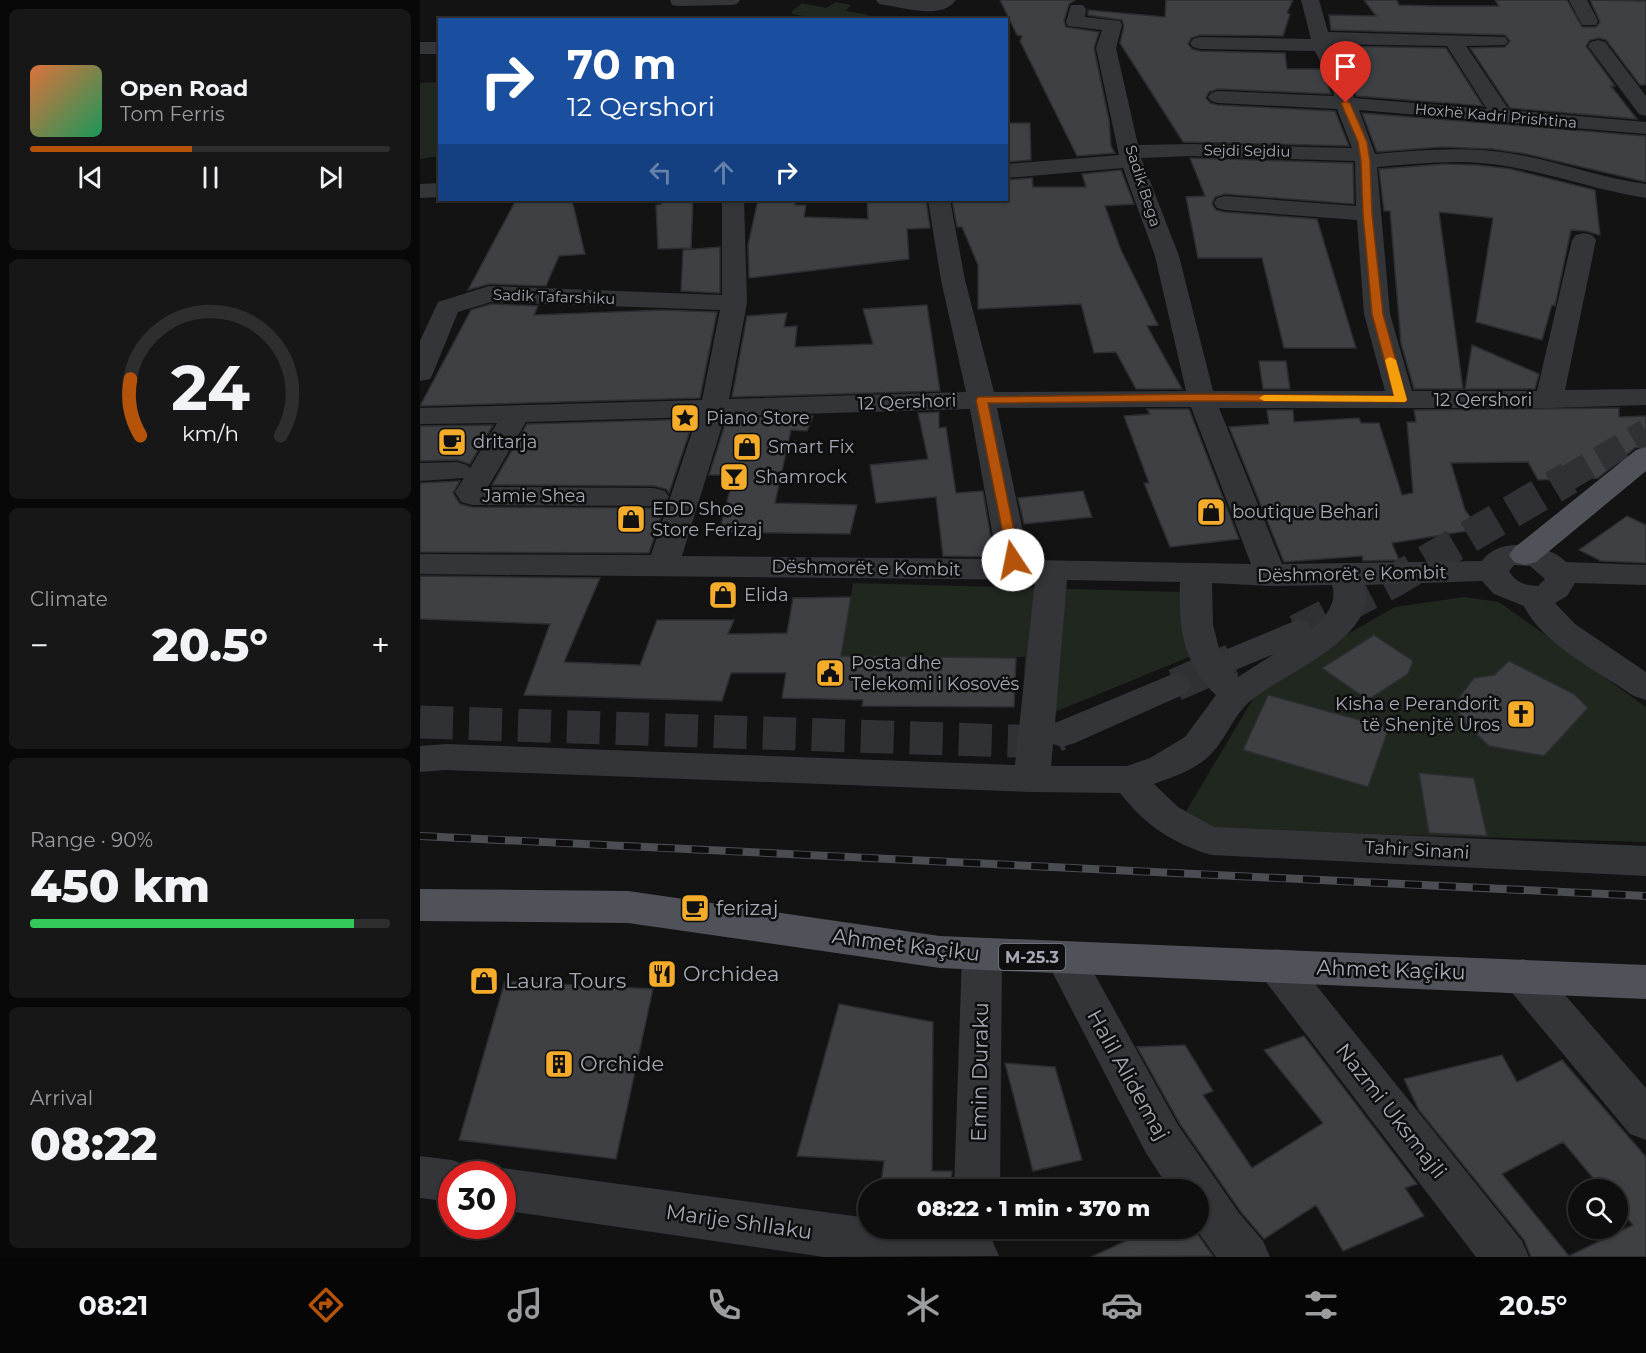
<!DOCTYPE html>
<html lang="en">
<head>
<meta charset="utf-8">
<style>
  :root { --surface:#0e0e0f; --page:#171718; --text:#f1f3f6; --muted:#9b9c9e; --line:#2e2e2f; --accent:#b45309 }
  body { margin:0; font-family:Montserrat,sans-serif; background:var(--page); color:var(--text); height:100vh; display:flex; flex-direction:column; font-size:22px; white-space:nowrap }
  * { box-sizing:border-box; margin:0 }
  p { font-size:20px; color:var(--muted) }
  .icon { flex:none; width:33px; height:33px; fill:none; stroke:currentColor; stroke-width:2; stroke-linecap:round; stroke-linejoin:round }
  .map { position:relative; flex:1; overflow:hidden }
  .drawer { display:flex; flex-direction:column; gap:9px; padding:9px; background:#080808; width:420px }
  .drawer>* { flex:none }
  .hud { position:absolute; left:18px; top:18px; width:570px; height:183px; border-radius:0px; box-shadow:0 2px 4px #0004,0 0 0 2px var(--line); background:#1a4fa0; color:#fff; overflow:hidden }
  .buttons { position:absolute; left:1148px; top:1179px; display:grid; gap:12px }
  .buttons a { display:grid; place-items:center; width:60px; height:60px; border-radius:50%; background:var(--surface); box-shadow:0 2px 4px #0004,0 0 0 2px var(--line); font-size:30px }
  .speed { position:absolute; left:18px; top:1161px; display:flex; gap:12px; font-size:30px; font-weight:700; text-align:center }
  .speed>* { display:grid; place-content:center; width:78px; height:78px; border-radius:50%; background:var(--surface); box-shadow:0 2px 4px #0004,0 0 0 2px var(--line); line-height:1 }
  .speed .limit { border:9px solid #d22; background:#fff; color:#111 }
  .pin { position:absolute; display:grid; place-items:center; width:51px; height:51px; color:#fff; margin:-62px -26px; border-radius:50% 50% 50% 0; rotate:-45deg; box-shadow:0 0 6px #0007 }
  .pin .icon { rotate:45deg }
  .me { position:absolute; width:66px; margin:-33px; rotate:349deg; stroke-linejoin:round; filter:drop-shadow(0 0 4px #0008) }
  .turn { display:flex; align-items:center; gap:21px; height:126px; padding:0 30px; font-size:27px }
  .turn .icon { width:78px; height:78px; stroke-width:2.5 }
  .turn b { display:block; font-size:42px; line-height:51px }
  .lanes { display:flex; align-items:center; height:57px; padding:0 30px; background:#0003; justify-content:center; gap:30px; direction:ltr }
  .lanes .off { opacity:.35 }
  .big { font-size:45px; font-weight:800; line-height:1.1 }
  .drawer .widget { flex:1; display:flex; flex-direction:column; justify-content:center; gap:9px; min-width:0; padding:0 21px; border-radius:9px; background:var(--page) }
  .drawer .dial { align-items:center; gap:0 }
  .dial svg { height:156px; overflow:visible; fill:none; stroke:var(--line); stroke-width:7; stroke-linecap:round; text-anchor:middle }
  .dial text { fill:var(--text); stroke:none }
  .song { display:flex; align-items:center; gap:18px }
  .cover { width:72px; height:72px; border-radius:9px; background:linear-gradient(135deg,hsl(20 70% 55%),hsl(150 70% 35%)) }
  .played { height:6px; border-radius:3px; background:linear-gradient(90deg,var(--accent) 45%,var(--line) 45%) }
  .keys { display:flex; justify-content:space-around; direction:ltr }
  .heat { display:flex; justify-content:space-between; align-items:center; font-size:33px; direction:ltr }
  .charge { height:9px; border-radius:4px; background:linear-gradient(90deg,#34c759 90%,var(--line) 0) }
  .trip { position:absolute; left:438px; top:1179px; width:351px; height:60px; border-radius:30px; background:var(--surface); box-shadow:0 2px 4px #0004,0 0 0 2px var(--line); font-weight:800; line-height:60px; text-align:center }
  .menu { display:flex; height:96px; justify-content:space-around; align-items:center; background:#060606; color:var(--muted) }
  .menu .icon { width:42px; height:42px }
  .menu .selected { color:var(--accent) }
  .menu b { font-size:27px; color:var(--text) }
  main { display:flex; flex:1; min-height:0 }
  .map>svg:first-child { display:block }
  .green { fill:#1f271f }
  .building { fill:#3e4044; stroke:#2c2d30; stroke-width:1.5; fill-rule:evenodd }
  .lines { fill:none; stroke-linecap:round; stroke-linejoin:round }
  .minor-tunnel-far1 { stroke:#303134; stroke-width:26; stroke-dasharray:26 13; stroke-linecap:butt }
  .minor-tunnel { stroke:#303134; stroke-width:33; stroke-dasharray:33 16; stroke-linecap:butt }
  .minor { fill:#333539; fill-rule:evenodd }
  .major { fill:#4f5258; fill-rule:evenodd }
  .rail-casing { stroke:#4a4d52; stroke-width:8 }
  .rail { stroke:#0e0e0f; stroke-width:6; stroke-dasharray:17; stroke-linecap:butt }
  .route { fill:#b45309; stroke:#753606; stroke-width:1.5 }
  .slow { fill:#f59e0b }
  .labels { text-anchor:middle; stroke-width:5; stroke-linejoin:round; paint-order:stroke }
  .far-street-label { font-size:15px; fill:#a4a9b5; stroke:#0e0e0f }
  .shield { fill:#0e0e0f; stroke:#777a83; stroke-width:1.5 }
  .shield-label { font-size:16px; font-weight:bold; fill:#a4a9b5 }
  .street-label { font-size:18px; fill:#a4a9b5; stroke:#0e0e0f }
  .poi-label { font-size:18px; fill:#a4a9b5; stroke:#0e0e0f; text-anchor:start }
  .near-poi-label { font-size:21px; fill:#a4a9b5; stroke:#0e0e0f; text-anchor:start }
  .near-street-label { font-size:21px; fill:#a4a9b5; stroke:#0e0e0f }
</style>
</head>
<body>
<main>
<section class="drawer">
<div class="widget">
<div class="song"><i class="cover"></i><div><b>Open Road</b><p>Tom Ferris</p></div></div>
<div class="played"></div>
<div class="keys"><svg class="icon" aria-label="previous" viewBox="0 0 24 24"><path d="M18 5L8 12l10 7zM5 5v14"/></svg><svg class="icon" aria-label="pause" viewBox="0 0 24 24"><path d="M8 5v14M16 5v14"/></svg><svg class="icon" aria-label="next" viewBox="0 0 24 24"><path d="M6 5l10 7-10 7zM19 5v14"/></svg></div>
</div>
<div class="widget dial"><svg viewBox="0 0 100 80">
<path d="M14 69A42 42 0 1 1 86 69"/>
<path d="M14 69A42 42 0 0 1 9 40" stroke="#b45309"/>
<text x="50" y="56" font-size="32" font-weight="700">24</text>
<text x="50" y="72" font-size="11">km/h</text>
</svg></div>
<div class="widget"><p>Climate</p>
<div class="heat"><a>−</a><b class="big">20.5°</b><a>+</a></div>
</div>
<div class="widget"><p>Range · 90%</p><b class="big">450 km</b><div class="charge"></div></div>
<div class="widget"><p>Arrival</p><b class="big">08:22</b></div>
</section>
<div class="map">
<svg width="1226" height="1257" viewBox="0 0 1226 1257">
  <rect width="100%" height="100%" fill="#131314"/>
  <path class="green" d="M416,2L431,5L426,11L445,14L458,19H400L372,14V11L382,3L406,8Z
    M19,82V156L0,159V83Z
    M433,583L761,592L769,657L630,714L602,713L605,657L421,658Z
    M1044,597L1079,602L1226,707V842L780,829L765,813L840,687L868,668L975,607Z"/>
  <path class="building" d="M580,0H655L649,4L644,21L646,27L679,32L674,48L689,120L691,146L695,153L657,156L600,41L602,36L597,35Z
    M746,0H873L867,13L870,14L863,36L780,35L771,38L768,44L772,49L780,51L865,53L867,69H902L911,94L798,89L789,92L786,98L790,103L798,105L915,111L929,146L763,142L700,43L704,26L702,20L668,15V10L745,17Z
    M944,0H977L979,5L1017,6H1079L1075,0H1147L1162,27H1176L1180,22L1170,0L1226,1V85H1220L1186,40L1179,38L1170,40L1166,46L1195,86H1191L1217,119L1090,108L1050,48L1085,47L1090,41L1085,35L911,30L909,15L956,16Z
    M915,46L1026,48L1063,106L936,96L934,84Z
    M942,113L1226,136V182L1106,154L1072,149L1022,147L957,152Z
    M586,123H610L611,160L586,162Z
    M770,158L933,163L934,204L805,194L795,197L792,204L796,210L805,212L897,219L936,348H864L842,258H778L766,197L785,196Z
    M1024,164L1058,165L1091,169L1175,190L1180,235L1165,231L1151,230L1135,306L1132,305L1122,340L1056,322L1073,218L1019,212L1043,389H994L981,343L970,211H964L959,169Z
    M701,170L714,204L685,206L701,250L738,325L727,326L762,389H716L696,352L674,353L661,304L558,309V265L542,227H537L532,200H586V180L612,178L613,187H666L662,174Z
    M96,200H152L165,254L139,256L126,286L69,284L48,290Z
    M242,200H273L271,248L238,249L236,205L241,204Z
    M338,200H376L375,205H386L384,217L448,219L447,200H506L510,228L487,229L489,259L329,278L328,245Z
    M300,247V293L261,291L263,250Z
    M71,304L118,306L114,315L243,310L297,312L280,398L0,406L51,310Z
    M507,305L520,391L312,397L327,316L367,313L364,327L377,326L375,347L453,344L443,309Z
    M1052,345L1119,374L1115,389H1045Z
    M839,361H866L870,389H843Z
    M1199,408V417L1226,416V445L1215,448L1178,478L1118,480L1108,462L1031,463L1045,510L1059,529L972,543L979,560L943,561L942,556L864,562L809,427L849,424L847,410H873L874,422L939,418L941,423H959L982,495L993,493L987,422H996L994,410Z
    M727,409H769L819,539L750,547L724,483H729L704,416L730,414Z
    M519,412V428L526,427L536,493L563,491L574,557L523,556L516,497L456,503L450,465L508,459L498,413Z
    M393,416L387,431L371,430L355,503L437,505L430,534L299,532L314,475H289L307,418Z
    M274,419L249,493L246,489L234,486L72,485L107,424Z
    M73,425L50,464L37,460L0,461V426Z
    M40,481L33,493L40,504L52,507L234,508L245,505L229,553L0,552V483Z
    M663,491L672,517L604,524L598,498Z
    M1207,516L1226,525V563L1181,561L1159,550Z
    M0,576L180,578L144,662L220,665L237,620H314L308,634L367,633L373,598L431,597L421,656L596,658L594,707L442,706L443,700L362,698L366,673H311L302,701L104,695L130,624L0,619Z
    M954,635L993,661L988,674L948,700L902,668Z
    M1089,661L1154,694L1168,708L1124,756L1069,746L1042,720L1036,702L1047,687L1054,678L1074,675Z
    M848,695L969,728L948,787L823,750Z
    M999,773L1054,778L1067,836L1009,833Z
    M85,981L233,989L196,1159L39,1140Z
    M419,1004L513,1022L512,1171H532L530,1190H460L464,1161L377,1156Z
    M884,1036L997,1184L985,1188L1004,1216L923,1251L896,1205L844,1239L821,1212L760,1124L717,1047L765,1045L793,1091L783,1095L832,1168L903,1123L844,1050Z
    M1082,1055L1097,1082L1142,1060L1226,1157V1257H1111L1104,1240L999,1110L984,1079ZM1143,1142L1183,1190H1197V1206L1213,1225L1149,1256L1082,1174Z
    M585,1063L635,1067L662,1160L613,1171Z
    M734,1228H773L793,1256L671,1257Z"/>
  <g class="lines">
    <path class="minor-tunnel-far1" d="M1146,479L1226,432"/>
    <path class="minor-tunnel" d="M877,631L975,580L1149,478
      M755,685L812,660
      M0,722L591,741H622L640,734"/>
    <path class="minor" d="M250,0H320L317,4L311,5L258,6L252,5Z
      M456,0H536C521,20 486,8 465,5L459,4Z
      M881,0H899L908,32L1085,37L1088,41L1085,45L1046,46L1089,110L1226,122V134L939,110L955,154C1000,150 1044,146 1088,153C1135,160 1179,178 1226,184V198C1180,191 1137,175 1091,167C1047,158 1002,163 957,167L970,314L992,391H1117L1152,240L1156,235L1164,233L1172,235L1176,240L1145,390L1226,389V405L1129,408H799L862,564L1062,561C1079,536 1127,543 1146,562L1226,565V585L1155,583L1147,596L1135,603L1155,624L1226,672V700L1214,696C1179,672 1122,644 1104,606L1074,594L1062,581L944,585C962,637 858,676 829,702C813,716 806,739 791,754C777,769 753,777 734,784L758,807L794,827L1226,846V876L791,855C752,843 725,825 700,793L612,792L26,770L0,772V746L26,744L595,765L615,580L0,574V554L231,555L277,417L106,422L68,487L234,488L245,491L249,497L245,503L234,506L52,505L41,502L35,492L44,478L0,481V463L37,462L47,465L50,468L77,423L0,424V408L282,400L300,310L71,302L38,312L13,373L10,379L0,381V341L18,302L69,286L302,295V200H324L327,303L309,399L546,392L521,280L508,200H530L545,280L574,392L766,391L735,256L703,168L586,178V164L699,155L676,48L682,30L648,26L646,22L651,5H663L666,9L665,17L700,21L702,25L696,48L718,145L771,144L932,148L917,109L798,103L791,101L788,97L791,93L798,91L914,96L912,85L895,51L780,49L773,47L770,43L773,39L780,37L891,39ZM911,44L1027,46L1067,109L934,98L932,85ZM771,156L935,161L936,206L805,196L797,198L794,203L797,208L805,210L937,220L944,314L965,391H793L759,256L721,158ZM731,407H771L831,564L609,560L577,408ZM550,409L577,559L262,556L305,416ZM1094,565L1110,566L1125,579L1118,586C1106,586 1095,582 1089,571ZM647,580L760,582C758,626 763,664 796,695L765,737L730,758L707,766H631L633,744L642,747L655,743L767,693L772,685L767,677L755,673L635,723ZM792,583L851,586L912,585C918,604 905,617 892,629L889,623L877,620L800,652L793,625ZM854,654L818,677L813,671Z
      M1149,0H1167L1178,21L1176,25H1162Z
      M1178,40L1185,42L1226,96V116L1219,114L1168,46L1171,42Z
      M0,42H20V54H0Z
      M20,183V197L0,198V184Z
      M562,938L576,942L582,954L580,1190H534L542,954L548,942Z
      M645,941L659,946L758,1125L819,1213L843,1241L850,1257H796L775,1228H778V1190H750L726,1153L625,958L631,946Z
      M857,949L871,954L1102,1241L1109,1257H1056L843,978L836,966L843,954Z
      M1103,959L1118,964L1226,1088V1140L1210,1134L1088,988L1082,976L1088,964Z
      M0,1156L32,1160L48,1166L52,1174H32V1202L0,1198Z
      M82,1168L448,1218V1228C490,1228 533,1224 572,1240L579,1256L404,1257L82,1210V1174H65Z"/>
    <path class="major" d="M1226,447V471L1116,562L1105,565L1094,562L1089,555L1094,548L1216,450Z
      M0,889L208,891L520,936L1226,965V999L520,968L208,923L0,921Z"/>
    <g class="rail-casing">
      <path id="rail" d="M0,836L1226,896"/>
    </g>
    <use href="#rail" class="rail"/>
  </g>
  <path class="route" d="M926,101L930,103L947,142L950,161L952,214L963,314L987,400L985,402L781,401L568,403L600,560L598,563H589L556,400L558,397L781,394L974,396L952,314L943,214L941,161L938,142L921,103Z"/>
  <path class="slow" d="M970,357L976,360L987,400L985,402L844,401L839,398L844,395L974,396L965,360Z"/>
  <defs>
    <g id="sight-square" transform="scale(1.5)"><rect x="-9" y="-9" width="18" height="18" rx="4" fill="#f5ac2a" stroke="#0e0e0f"/><path d="M0-6L1.8-2.2L6-1.7L2.9 1.2L3.7 5.4L0 3.3L-3.7 5.4L-2.9 1.2L-6-1.7L-1.8-2.2Z" fill="#111"/></g>
    <g id="cafe-square" transform="scale(1.5)"><rect x="-9" y="-9" width="18" height="18" rx="4" fill="#f5ac2a" stroke="#0e0e0f"/><path d="M-5.5-4.5H6V0H3Q3 3.5 0 3.5H-2.5Q-5.5 3.5-5.5 0ZM3-3.2v2h1.7v-2ZM-6 4.5H4V6H-6Z" fill="#111"/></g>
    <g id="shop-square" transform="scale(1.5)"><rect x="-9" y="-9" width="18" height="18" rx="4" fill="#f5ac2a" stroke="#0e0e0f"/><path d="M-5-2.5h2.3a2.7 3.5 0 0 1 5.4 0H5L5.5 6h-11ZM-1.5-2.5h3a1.5 2.3 0 0 0-3 0Z" fill="#111"/></g>
    <g id="bar-square" transform="scale(1.5)"><rect x="-9" y="-9" width="18" height="18" rx="4" fill="#f5ac2a" stroke="#0e0e0f"/><path d="M-6-5H6L.8 .8V4.5H3.5V6h-7V4.5H-.8V.8Z" fill="#111"/></g>
    <g id="civic-square" transform="scale(1.5)"><rect x="-9" y="-9" width="18" height="18" rx="4" fill="#f5ac2a" stroke="#0e0e0f"/><path d="M-.6-6.5H3V-4.5H.6V-3L4-1V1h2V6H-6V1h2V-1L-.6-3ZM-1.2 2.5V6h2.4V2.5Z" fill="#111"/></g>
    <g id="church-square" transform="scale(1.5)"><rect x="-9" y="-9" width="18" height="18" rx="4" fill="#f5ac2a" stroke="#0e0e0f"/><path d="M-1.2-6h2.4v3.5h3.3v2.4h-3.3V6h-2.4V-.1h-3.3v-2.4h3.3Z" fill="#111"/></g>
    <g id="restaurant-square" transform="scale(1.5)"><rect x="-9" y="-9" width="18" height="18" rx="4" fill="#f5ac2a" stroke="#0e0e0f"/><path d="M-5-6h1v4h1v-4h1v4h1v-4h1v5L-1.5 .5V6h-2V.5L-5-1ZM5-6V6H3V1.5H1.5Q1.5-4 5-6Z" fill="#111"/></g>
    <g id="building-square" transform="scale(1.5)"><rect x="-9" y="-9" width="18" height="18" rx="4" fill="#f5ac2a" stroke="#0e0e0f"/><path d="M-4-6H4V6H1V3H-1V6H-4ZM-2.5-4.3h1.7v1.8h-1.7ZM.8-4.3h1.7v1.8H.8ZM-2.5-1h1.7V.8h-1.7ZM.8-1h1.7V.8H.8Z" fill="#111"/></g>
  </defs>
  <g fill-rule="evenodd">
    <use href="#sight-square" x="265" y="418"/>
    <use href="#cafe-square" x="32" y="442"/>
    <use href="#shop-square" x="327" y="447"/>
    <use href="#bar-square" x="314" y="477"/>
    <use href="#shop-square" x="791" y="512"/>
    <use href="#shop-square" x="211" y="519"/>
    <use href="#shop-square" x="303" y="595"/>
    <use href="#civic-square" x="410" y="673"/>
    <use href="#church-square" x="1101" y="714"/>
    <use href="#cafe-square" x="275" y="908"/>
    <use href="#restaurant-square" x="242" y="974"/>
    <use href="#shop-square" x="64" y="981"/>
    <use href="#building-square" x="139" y="1064"/>
  </g>
  <g class="labels">
    <g class="far-street-label">
      <text transform="translate(1076 116) rotate(5)" y="5">Hoxhë Kadri Prishtina</text>
      <text transform="translate(827 151) rotate(1)" y="5">Sejdi Sejdiu</text>
      <text transform="translate(723 186) rotate(72)" y="5">Sadik Bega</text>
      <text transform="translate(134 297) rotate(2)" y="5">Sadik Tafarshiku</text>
    </g>
    <rect class="shield" x="579" y="944" width="66" height="26" rx="4.5"/>
    <g class="shield-label">
      <text x="612" y="963">M-25.3</text>
    </g>
    <g class="street-label">
      <text x="1063" y="406">12 Qershori</text>
      <text transform="translate(487 402) rotate(-2)" y="6">12 Qershori</text>
      <text x="114" y="502">Jamie Shea</text>
      <text transform="translate(446 568) rotate(1)" y="6">Dëshmorët e Kombit</text>
      <text transform="translate(932 574) rotate(-1)" y="6">Dëshmorët e Kombit</text>
      <text transform="translate(997 850) rotate(3)" y="6">Tahir Sinani</text>
    </g>
    <g class="poi-label">
      <text x="286" y="424">Piano Store</text>
      <text x="53" y="448">dritarja</text>
      <text x="348" y="453">Smart Fix</text>
      <text x="335" y="483">Shamrock</text>
      <text x="232" y="515">EDD Shoe<tspan x="232" dy="21">Store Ferizaj</tspan></text>
      <text x="812" y="518">boutique Behari</text>
      <text x="324" y="601">Elida</text>
      <text x="431" y="669">Posta dhe<tspan x="431" dy="21">Telekomi i Kosovës</tspan></text>
      <text x="1080" y="710" text-anchor="end">Kisha e Perandorit<tspan x="1080" dy="21">të Shenjtë Uros</tspan></text>
    </g>
    <g class="near-poi-label">
      <text x="296" y="915">ferizaj</text>
      <text x="263" y="981">Orchidea</text>
      <text x="85" y="988">Laura Tours</text>
      <text x="160" y="1071">Orchide</text>
    </g>
    <g class="near-street-label">
      <text transform="translate(486 945) rotate(7)" y="7">Ahmet Kaçiku</text>
      <text transform="translate(971 970) rotate(2)" y="7">Ahmet Kaçiku</text>
      <text transform="translate(560 1072) rotate(-89)" y="7">Emin Duraku</text>
      <text transform="translate(708 1075) rotate(61)" y="7">Halil Alidemaj</text>
      <text transform="translate(971 1111) rotate(52)" y="7">Nazmi Uksmajli</text>
      <text transform="translate(319 1222) rotate(8)" y="7">Marije Shllaku</text>
    </g>
  </g>
</svg>
<div class="buttons">
<a><svg class="icon" aria-label="search" viewBox="0 0 24 24"><circle cx="10" cy="10" r="6"/><path d="M15 15l6 6"/></svg></a>
</div>
<div class="speed"><div class="limit">30</div></div>
<div class="pin" style="left:926px;top:103px;background:#d93025"><svg class="icon" aria-label="arrive" viewBox="0 0 24 24"><path d="M6 21V4h12l-3 4 3 4H6"/></svg></div>
<svg class="me" style="left:593px;top:560px" viewBox="-20 -20 40 40"><circle r="19" fill="#fff"/><path d="M0-13L10 11 0 6-10 11z" fill="#b45309"/></svg>
<div class="trip">08:22 · 1 min · 370 m</div>
<div class="hud">
<div class="turn"><svg class="icon" aria-label="right" viewBox="0 0 24 24"><path d="M7 20v-9h11M14 6l5 5-5 5"/></svg><div><b>70 m</b>12 Qershori</div></div>
<div class="lanes"><svg class="icon off" aria-label="left" viewBox="0 0 24 24"><path d="M17 20v-9H6M10 6l-5 5 5 5"/></svg><svg class="icon off" aria-label="ahead" viewBox="0 0 24 24"><path d="M12 20V5M6 11l6-6 6 6"/></svg><svg class="icon" aria-label="right" viewBox="0 0 24 24"><path d="M7 20v-9h11M14 6l5 5-5 5"/></svg></div>
</div>
</div>
</main>
<nav class="menu">
<b>08:21</b>
<svg class="icon selected" aria-label="directions" viewBox="0 0 24 24"><path d="M12 3l9 9-9 9-9-9zM9 14v-3h6M13 9l2 2-2 2"/></svg>
<svg class="icon" aria-label="music" viewBox="0 0 24 24"><path d="M9 18V5l10-2v13"/><circle cx="6" cy="18" r="3"/><circle cx="16" cy="16" r="3"/></svg>
<svg class="icon" aria-label="phone" viewBox="0 0 24 24"><path d="M5 4h4l2 5-3 2q2 4 5 5l2-3 5 2v4C11 20 4 13 5 4z"/></svg>
<svg class="icon" aria-label="climate" viewBox="0 0 24 24"><path d="M12 3v18M4 7l16 10M4 17L20 7"/></svg>
<svg class="icon" aria-label="car" viewBox="0 0 24 24"><path d="M5 17H2v-5l4-1 3-4h7l3 4 3 1v5h-3M9 17h6M6 11h13"/><circle cx="7" cy="17" r="2"/><circle cx="17" cy="17" r="2"/></svg>
<svg class="icon" aria-label="filters" viewBox="0 0 24 24"><path d="M4 7h16M4 17h16"/><circle cx="9" cy="7" r="2"/><circle cx="15" cy="17" r="2"/></svg>
<b>20.5°</b>
</nav>
</body>
</html>
